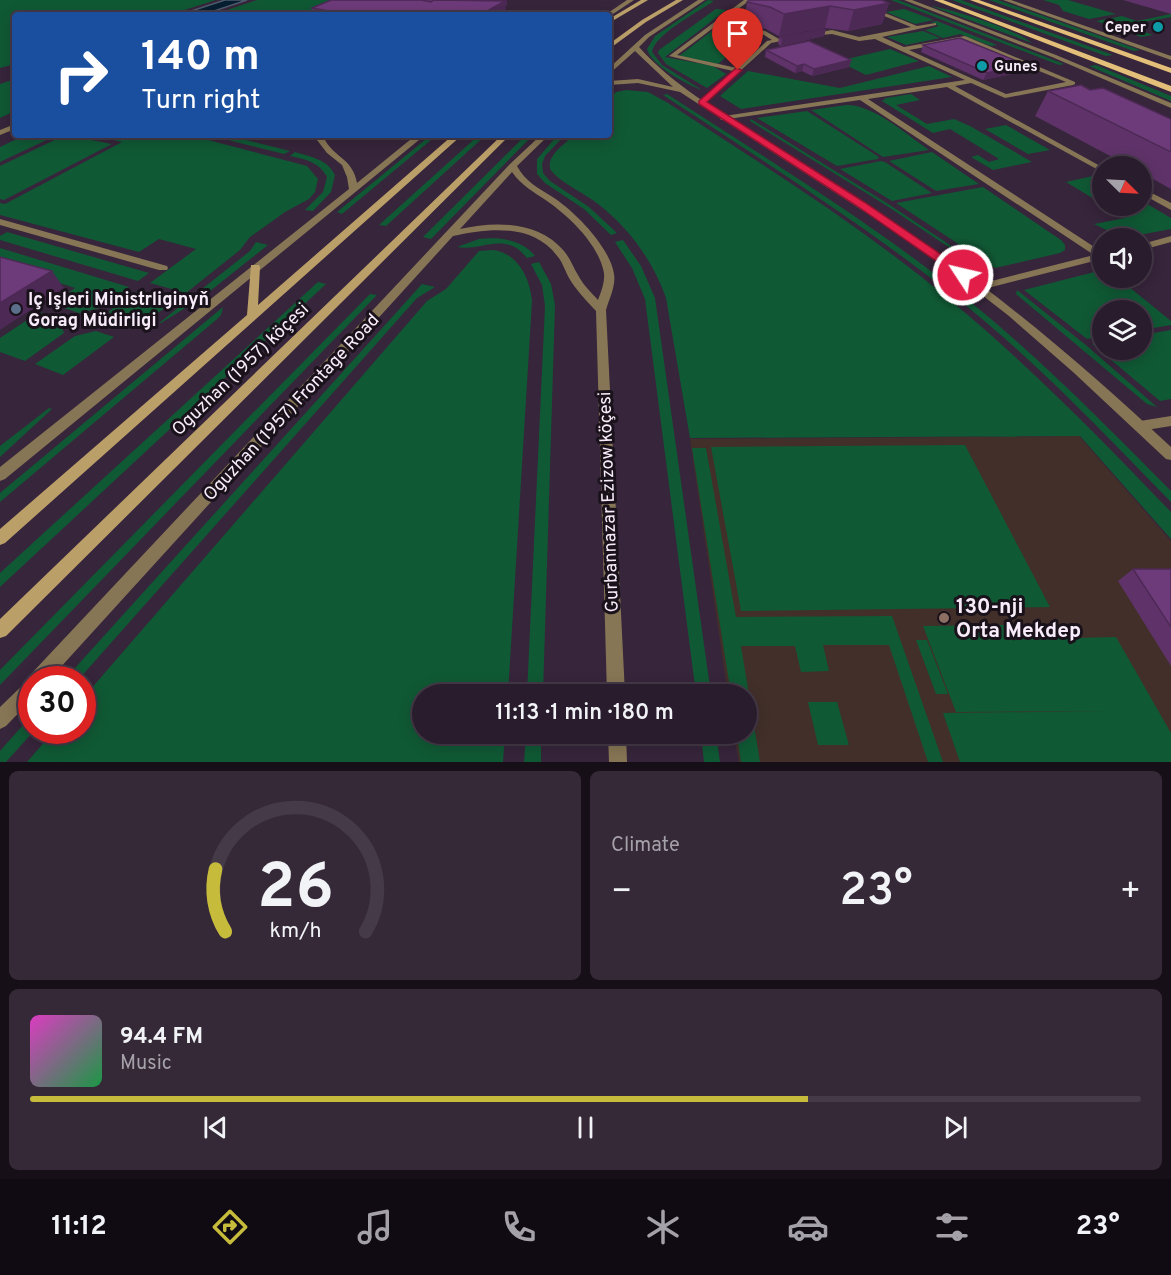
<!DOCTYPE html>
<html lang="en">
<head>
<meta charset="utf-8">
<style>
  :root { --surface:#291c2c; --page:#352938; --text:#f1f3f6; --muted:#a5a1a9; --line:#453a48; --accent:#c7bb3c }
  body { margin:0; font-family:Overpass,sans-serif; background:var(--page); color:var(--text); height:100vh; display:flex; flex-direction:column; font-size:22px; white-space:nowrap }
  * { box-sizing:border-box; margin:0 }
  p { font-size:20px; color:var(--muted) }
  .icon { flex:none; width:33px; height:33px; fill:none; stroke:currentColor; stroke-width:2; stroke-linecap:round; stroke-linejoin:round }
  .map { position:relative; height:762px; overflow:hidden }
  .sheet { display:flex; flex-direction:column; gap:9px; padding:9px; background:#170f18; flex:1 }
  .sheet>* { flex:none }
  .hud { position:absolute; left:12px; top:12px; width:600px; height:126px; border-radius:6px; box-shadow:0 3px 15px #0003,0 0 0 2px var(--line); background:#1a4fa0; color:#fff; overflow:hidden }
  .needle { width:39px; rotate:114deg }
  .buttons { position:absolute; left:1092px; top:156px; display:grid; gap:12px }
  .buttons a { display:grid; place-items:center; width:60px; height:60px; border-radius:50%; background:var(--surface); box-shadow:0 3px 15px #0003,0 0 0 2px var(--line); font-size:30px }
  .speed { position:absolute; left:18px; top:666px; display:flex; gap:12px; font-size:30px; font-weight:700; text-align:center }
  .speed>* { display:grid; place-content:center; width:78px; height:78px; border-radius:50%; background:var(--surface); box-shadow:0 3px 15px #0003,0 0 0 2px var(--line); line-height:1 }
  .speed .limit { border:9px solid #d22; background:#fff; color:#111 }
  .pin { position:absolute; display:grid; place-items:center; width:51px; height:51px; color:#fff; margin:-62px -26px; border-radius:50% 50% 50% 0; rotate:-45deg; box-shadow:0 0 6px #0007 }
  .pin .icon { rotate:45deg }
  .me { position:absolute; width:66px; margin:-33px; rotate:305deg; stroke-linejoin:round; filter:drop-shadow(0 0 4px #0008) }
  .turn { display:flex; align-items:center; gap:21px; height:126px; padding:0 30px; font-size:27px }
  .turn .icon { width:78px; height:78px; stroke-width:2.5 }
  .turn b { display:block; font-size:42px; line-height:51px }
  .big { font-size:45px; font-weight:600; line-height:1.1 }
  .sheet .widget { flex:1; display:flex; flex-direction:column; justify-content:center; gap:9px; min-width:0; padding:0 21px; border-radius:9px; background:var(--page) }
  .sheet .dial { align-items:center; gap:0 }
  .dial svg { height:156px; overflow:visible; fill:none; stroke:var(--line); stroke-width:7; stroke-linecap:round; text-anchor:middle }
  .dial text { fill:var(--text); stroke:none }
  .song { display:flex; align-items:center; gap:18px }
  .cover { width:72px; height:72px; border-radius:9px; background:linear-gradient(135deg,hsl(310 70% 55%),hsl(140 70% 35%)) }
  .played { height:6px; border-radius:3px; background:linear-gradient(90deg,var(--accent) 70%,var(--line) 70%) }
  .keys { display:flex; justify-content:space-around; direction:ltr }
  .heat { display:flex; justify-content:space-between; align-items:center; font-size:33px; direction:ltr }
  .sheet .tiles { flex:1; display:grid; gap:9px; grid-template-columns:1fr 1fr }
  .widget:last-child { grid-column:span 2 }
  .trip { position:absolute; left:412px; top:684px; width:345px; height:60px; border-radius:30px; background:var(--surface); box-shadow:0 3px 15px #0003,0 0 0 2px var(--line); font-weight:600; line-height:60px; text-align:center }
  .tabs { display:flex; height:96px; justify-content:space-around; align-items:center; background:#100b12; color:var(--muted) }
  .tabs .icon { width:42px; height:42px }
  .tabs .selected { color:var(--accent) }
  .tabs b { font-size:27px; color:var(--text) }
  .map>svg:first-child { display:block }
  .education { fill:#422f2a }
  .green { fill:#105935 }
  .water { fill:#061f31; stroke:#4f5c6d; stroke-width:1.5 }
  .lines { fill:none; stroke-linecap:round; stroke-linejoin:round }
  .service { fill:#877655; fill-rule:evenodd }
  .minor { fill:#877655; fill-rule:evenodd }
  .secondary { fill:#bb9f69; fill-rule:evenodd }
  .primary { fill:#e3bf79; fill-rule:evenodd }
  .wall { fill:#5f3369 }
  .shaded-wall { fill:#4d2955 }
  .building { fill:#6e3b7a; stroke:#4d2955; stroke-width:1.5 }
  .route { fill:#e11d48; stroke:#92132f; stroke-width:1.5 }
  .culture-dot { fill:#0f9aa8; stroke:#19121b; stroke-width:2 }
  .service-dot { fill:#5c6f8a; stroke:#19121b; stroke-width:2 }
  .education-dot { fill:#8d6e63; stroke:#19121b; stroke-width:2 }
  .labels { text-anchor:middle; stroke-width:6; stroke-linejoin:round; paint-order:stroke }
  .far-poi-label { font-size:15px; font-weight:bold; fill:#f8ecfa; stroke:#19121b; text-anchor:end }
  .poi-label { font-size:18px; font-weight:bold; fill:#f8ecfa; stroke:#19121b; text-anchor:start }
  .street-label { font-size:18px; fill:#f8ecfa; stroke:#19121b }
  .near-poi-label { font-size:21px; font-weight:bold; fill:#f8ecfa; stroke:#19121b; text-anchor:start }
</style>
</head>
<body>
<div class="map">
<svg width="1171" height="762" viewBox="0 0 1171 762">
  <rect width="100%" height="100%" fill="#37253b"/>
  <path class="education" d="M1079,436L1171,541V762H739L734,734H747V694H728L690,439Z"/>
  <path class="green" d="M0,0H216L169,15H15V64L0,68Z
    M257,0H348L314,15H212Z
    M708,0L714,1C698,12 655,34 652,52L662,65L702,90C687,85 651,65 647,49L655,36Z
    M891,0H898L929,12L1064,64L1059,65Z
    M952,0H961L1113,55L1106,56Z
    M989,0H998L1140,50L1134,51Z
    M1043,0H1068L1116,14L1089,19L1063,11L1059,5Z
    M931,6C952,9 1017,30 1032,43Z
    M716,9L726,10L665,57L713,66L726,74L707,88L666,64L658,53L659,50Z
    M904,9L934,20L915,24L886,12Z
    M1171,14V17L1127,25L1153,35L1141,37L1096,21L1122,16L1137,21Z
    M937,21L997,45L991,46L960,34L943,38L925,30L939,26L931,22Z
    M717,27L759,35L749,38L718,64L679,56Z
    M923,31L940,38L906,45L887,37Z
    M890,49L919,61L866,75L838,61Z
    M1096,65L1171,96V101L1089,66Z
    M929,66L952,77L741,109L720,96L748,71L840,88Z
    M15,79V111L0,118V84Z
    M626,90L648,92L668,103C764,166 863,227 951,301C1030,366 1101,439 1171,512V539L1080,436L690,438L666,298C653,261 629,228 598,204C589,196 552,178 550,168C547,155 566,143 574,135H609V99L616,92Z
    M667,94C765,158 866,219 958,292C1034,352 1103,422 1171,491V502C1101,430 1030,355 950,293C859,221 760,159 663,95Z
    M911,94L920,100L896,105L927,124L954,119L970,126L1032,162L993,170L971,157L978,155L989,162L999,159L950,129L933,133L882,101L886,98Z
    M846,105C873,104 907,135 929,150L883,157L811,110Z
    M807,111L879,157L878,159L837,166L757,118Z
    M751,119L890,205L992,273L986,272L887,206L750,121Z
    M1006,125L1050,150L1028,154L985,129Z
    M25,135H57L0,162V147Z
    M65,135L112,144L4,200L0,199V166Z
    M91,135H189L307,166L318,179L315,192L309,199L285,212L250,237L240,250L186,293L150,283L196,249L159,239L139,252L0,215V203L5,204L122,142Z
    M208,135H226L290,151L284,154Z
    M431,135H437L342,214L337,212Z
    M479,135H486L386,226L379,225Z
    M526,135H533L431,239L423,237Z
    M558,135H565L545,156L542,164L543,173L550,181L589,207L617,233L611,235L584,209L545,183L537,174V159Z
    M295,152C311,157 327,159 335,175L331,192L313,211L305,210L323,192L327,177C319,162 305,159 290,156Z
    M932,152L979,184L936,191L889,161Z
    M881,161L885,162L932,193L892,201L840,169Z
    M1097,175L1102,178V201L1099,202L1066,182Z
    M983,187L1061,240L1065,245V250L1060,253L995,268L896,203Z
    M1142,201L1171,218V229L1123,238L1094,224L1125,218L1106,206H1142Z
    M7,232L149,273L138,281L0,240V236Z
    M479,239C500,237 521,239 535,256L527,258C505,230 481,252 457,247Z
    M623,240L641,266L655,298L711,694H696L645,299L632,268L615,242Z
    M256,242L268,245L200,299L161,323H159L250,251Z
    M0,248L129,287L100,308L79,313L52,304L75,288L0,264Z
    M494,250C518,254 530,278 532,301L508,694H423V734H505L503,762H27L54,731L82,730L83,698L427,301L446,289L479,251Z
    M539,262L551,284L555,305L543,694H527L545,306L542,285L531,264Z
    M1102,270V278H1118L1171,321V325L1142,330V310H1102V336L1087,339L1024,290Z
    M318,282L326,284L0,587V573Z
    M422,284L435,287L417,298L79,679H65Z
    M139,290L175,301L135,329L108,322L111,316L109,311Z
    M1017,290L1087,346L1157,407L1147,404L1016,294Z
    M370,294L377,295L0,685V670Z
    M223,307L221,315L216,320L0,502V493Z
    M39,312L67,321L62,328L64,333L25,361L0,352V338Z
    M1171,330V399L1160,401L1092,344L1102,342V350H1142V335Z
    M96,331L114,337L63,375L35,364L75,336Z
    M49,408L52,409L0,457V446Z
    M965,445L1050,607L741,611L711,447Z
    M692,448H706L736,617L892,616L943,762H928L889,645H823L829,671L801,672L795,646H741L760,762H741L737,734H747V694H731Z
    M1065,624L1073,638L1116,637L1171,733V762H960L943,713L1112,711L956,712L923,626Z
    M916,640H927L948,694H936Z
    M808,702H837L849,745H818Z
    M31,716L32,730L34,731L6,762H0V751Z
    M526,734H541V762H524Z
    M701,734H716L720,762H704Z"/>
  <path class="water" d="M225,0H247L202,15H179Z"/>
  <g class="lines">
    <path class="service" d="M744,0H750L720,23L765,31L779,39L794,36L797,38L771,43L704,104H700V102L733,71L669,56ZM716,26L761,33L772,40L767,41L737,68L677,55Z
      M845,0H853L917,26L936,23V25L882,37L904,47L965,36L1075,82V84L1073,85L1005,98L971,83L955,86L1102,167V172L947,87L868,99L1102,252V259L980,290L976,289L975,287L976,285L1094,255L860,100L721,120L720,118L724,116L965,80L875,39L859,41L832,34L809,36V34L832,30L859,37L911,27ZM964,40L1066,82L1006,94L909,50Z
      M1142,188L1171,203V210L1142,194Z
      M0,219L167,266L168,268L167,270H159L0,225Z
      M1171,236V242L1142,250V244Z
      M1171,416V426L1140,431L1135,429L1134,426L1135,423L1140,421Z"/>
    <path class="minor" d="M627,0H634L610,16L605,15Z
      M698,0H705L649,37L639,47C674,86 718,111 762,138C806,166 849,194 892,222C993,288 1083,365 1171,447V460L1166,459L1073,372L1009,316L942,264L888,227L680,92L638,83L609,85V81L638,79L673,87L635,51L609,74V68L645,35Z
      M904,0H912L1056,55L1171,103V108L1052,57Z
      M1003,0H1011L1171,56V60Z
      M15,124V129L0,135V130Z
      M301,135H352L348,137L325,140C335,158 353,159 357,183L416,135H425L5,479L0,481V467L349,189L347,177L342,165L327,153L317,140Z
      M541,135H549L517,166C525,181 538,188 551,196C574,210 610,247 614,274C616,286 609,299 606,310L625,694H607L596,311C586,300 576,290 569,278C565,271 563,263 558,257C533,223 489,228 453,236L49,680H32V699L6,726L0,729V707L29,679L31,674L510,164ZM512,172C522,186 534,192 547,201C570,217 599,245 604,273C605,282 601,292 598,300C591,292 583,285 578,275C573,267 570,258 564,251C538,221 496,221 460,229Z
      M608,734H626L627,762H609Z"/>
    <path class="secondary" d="M641,0H648L609,23V19Z
      M676,0H683L646,22L609,49V44L642,20Z
      M453,135H462L5,543L0,545V529L247,315L251,265H259L260,267L258,305Z
      M502,135H510L6,636L0,638V619Z"/>
    <path class="primary" d="M934,0H943L1171,86V92Z
      M970,0H979L1171,68V73Z"/>
  </g>
  <path class="wall" d="M331,0H506L507,6H505L506,13L503,15H314L312,8Z
    M1123,0H1171V14Z
    M747,2L889,3L882,24L848,31L825,28L779,36L766,29L744,23Z
    M826,29L824,36L781,46L778,44L779,37Z
    M923,45L1021,72L983,80L921,52Z
    M766,50L851,60L849,67L812,76L802,71L795,73L765,57Z
    M1048,91L1171,119V189L1142,173V166H1129L1035,116Z
    M1133,569H1171V666L1118,581Z"/>
  <path class="shaded-wall" d="M495,0H506L507,6H505L506,13L503,15H480Z
    M889,3L882,24L848,31L854,10Z
    M830,6L825,28L779,36L784,14Z
    M826,29L824,36L781,46L782,38Z
    M851,60L849,67L812,76L814,69Z
    M804,64L802,71L795,73L797,66Z
    M1024,64L1021,72L983,80L987,73Z
    M52,271L64,288L0,330V303Z"/>
  <path class="building" d="M331,0H421L431,2L434,0L505,1L480,15H335L340,13L312,8Z
    M749,0H881L889,3L854,10L830,6L784,14L770,7L747,2Z
    M826,29L782,38L779,37Z
    M960,38L1024,64L987,73L923,45Z
    M809,41L851,60L814,69L804,64L797,66L766,50Z
    M1081,85L1090,90L1103,88L1171,119V152L1048,91Z
    M0,257L52,271L0,303Z
    M1133,569H1171V627Z"/>
  <path class="route" d="M736,68L742,70L707,102L864,202L967,272V277H959L857,206L699,104V101Z"/>
  <g class="culture-dot">
    <circle cx="1158" cy="27" r="6"/>
    <circle cx="982" cy="66" r="6"/>
  </g>
  <circle class="service-dot" cx="16" cy="309" r="6"/>
  <circle class="education-dot" cx="944" cy="618" r="6"/>
  <g class="labels">
    <g class="far-poi-label">
      <text x="1146" y="32">Ceper</text>
      <text x="994" y="71" text-anchor="start">Gunes</text>
    </g>
    <g class="poi-label">
      <text x="28" y="305">Iç Işleri Ministrliginyň<tspan x="28" dy="21">Gorag Müdirligi</tspan></text>
    </g>
    <g class="street-label">
      <text transform="translate(240 369) rotate(-44)" y="6">Oguzhan (1957) köçesi</text>
      <text transform="translate(291 407) rotate(-47)" y="6">Oguzhan (1957) Frontage Road</text>
      <text transform="translate(608 502) rotate(-92)" y="6">Gurbannazar Ezizow köçesi</text>
    </g>
    <g class="near-poi-label">
      <text x="956" y="613">130-nji<tspan x="956" dy="24">Orta Mekdep</tspan></text>
    </g>
  </g>
</svg>
<div class="buttons">
<a><svg class="needle" viewBox="-14 -14 28 28"><path d="M0-13l5 13h-10z" fill="#e53935"/><path d="M0 13l5-13h-10z" fill="#a5a1a9"/></svg></a>
<a><svg class="icon" aria-label="sound" viewBox="0 0 24 24"><path d="M4 9h4l5-4v14l-5-4H4zM17 9q2 3 0 6"/></svg></a>
<a><svg class="icon" aria-label="layers" viewBox="0 0 24 24"><path d="M12 4l9 5-9 5-9-5zM3 14l9 5 9-5"/></svg></a>
</div>
<div class="speed"><div class="limit">30</div></div>
<div class="pin" style="left:738px;top:70px;background:#d93025"><svg class="icon" aria-label="arrive" viewBox="0 0 24 24"><path d="M6 21V4h12l-3 4 3 4H6"/></svg></div>
<svg class="me" style="left:963px;top:275px" viewBox="-20 -20 40 40"><circle r="17" fill="#e11d48" stroke="#fff" stroke-width="3"/><path d="M0-11L8 9 0 5-8 9z" fill="#fff"/></svg>
<div class="trip">11:13 · 1 min · 180 m</div>
<div class="hud">
<div class="turn"><svg class="icon" aria-label="right" viewBox="0 0 24 24"><path d="M7 20v-9h11M14 6l5 5-5 5"/></svg><div><b>140 m</b>Turn right</div></div>
</div>
</div>
<section class="sheet">
<div class="tiles">
<div class="widget dial"><svg viewBox="0 0 100 80">
<path d="M14 69A42 42 0 1 1 86 69"/>
<path d="M14 69A42 42 0 0 1 9 37" stroke="#c7bb3c"/>
<text x="50" y="56" font-size="32" font-weight="700">26</text>
<text x="50" y="72" font-size="11">km/h</text>
</svg></div>
<div class="widget"><p>Climate</p>
<div class="heat"><a>−</a><b class="big">23°</b><a>+</a></div>
</div>
<div class="widget">
<div class="song"><i class="cover"></i><div><b>94.4 FM</b><p>Music</p></div></div>
<div class="played"></div>
<div class="keys"><svg class="icon" aria-label="previous" viewBox="0 0 24 24"><path d="M18 5L8 12l10 7zM5 5v14"/></svg><svg class="icon" aria-label="pause" viewBox="0 0 24 24"><path d="M8 5v14M16 5v14"/></svg><svg class="icon" aria-label="next" viewBox="0 0 24 24"><path d="M6 5l10 7-10 7zM19 5v14"/></svg></div>
</div>
</div>
</section>
<nav class="tabs">
<b>11:12</b>
<svg class="icon selected" aria-label="directions" viewBox="0 0 24 24"><path d="M12 3l9 9-9 9-9-9zM9 14v-3h6M13 9l2 2-2 2"/></svg>
<svg class="icon" aria-label="music" viewBox="0 0 24 24"><path d="M9 18V5l10-2v13"/><circle cx="6" cy="18" r="3"/><circle cx="16" cy="16" r="3"/></svg>
<svg class="icon" aria-label="phone" viewBox="0 0 24 24"><path d="M5 4h4l2 5-3 2q2 4 5 5l2-3 5 2v4C11 20 4 13 5 4z"/></svg>
<svg class="icon" aria-label="climate" viewBox="0 0 24 24"><path d="M12 3v18M4 7l16 10M4 17L20 7"/></svg>
<svg class="icon" aria-label="car" viewBox="0 0 24 24"><path d="M5 17H2v-5l4-1 3-4h7l3 4 3 1v5h-3M9 17h6M6 11h13"/><circle cx="7" cy="17" r="2"/><circle cx="17" cy="17" r="2"/></svg>
<svg class="icon" aria-label="filters" viewBox="0 0 24 24"><path d="M4 7h16M4 17h16"/><circle cx="9" cy="7" r="2"/><circle cx="15" cy="17" r="2"/></svg>
<b>23°</b>
</nav>
</body>
</html>
